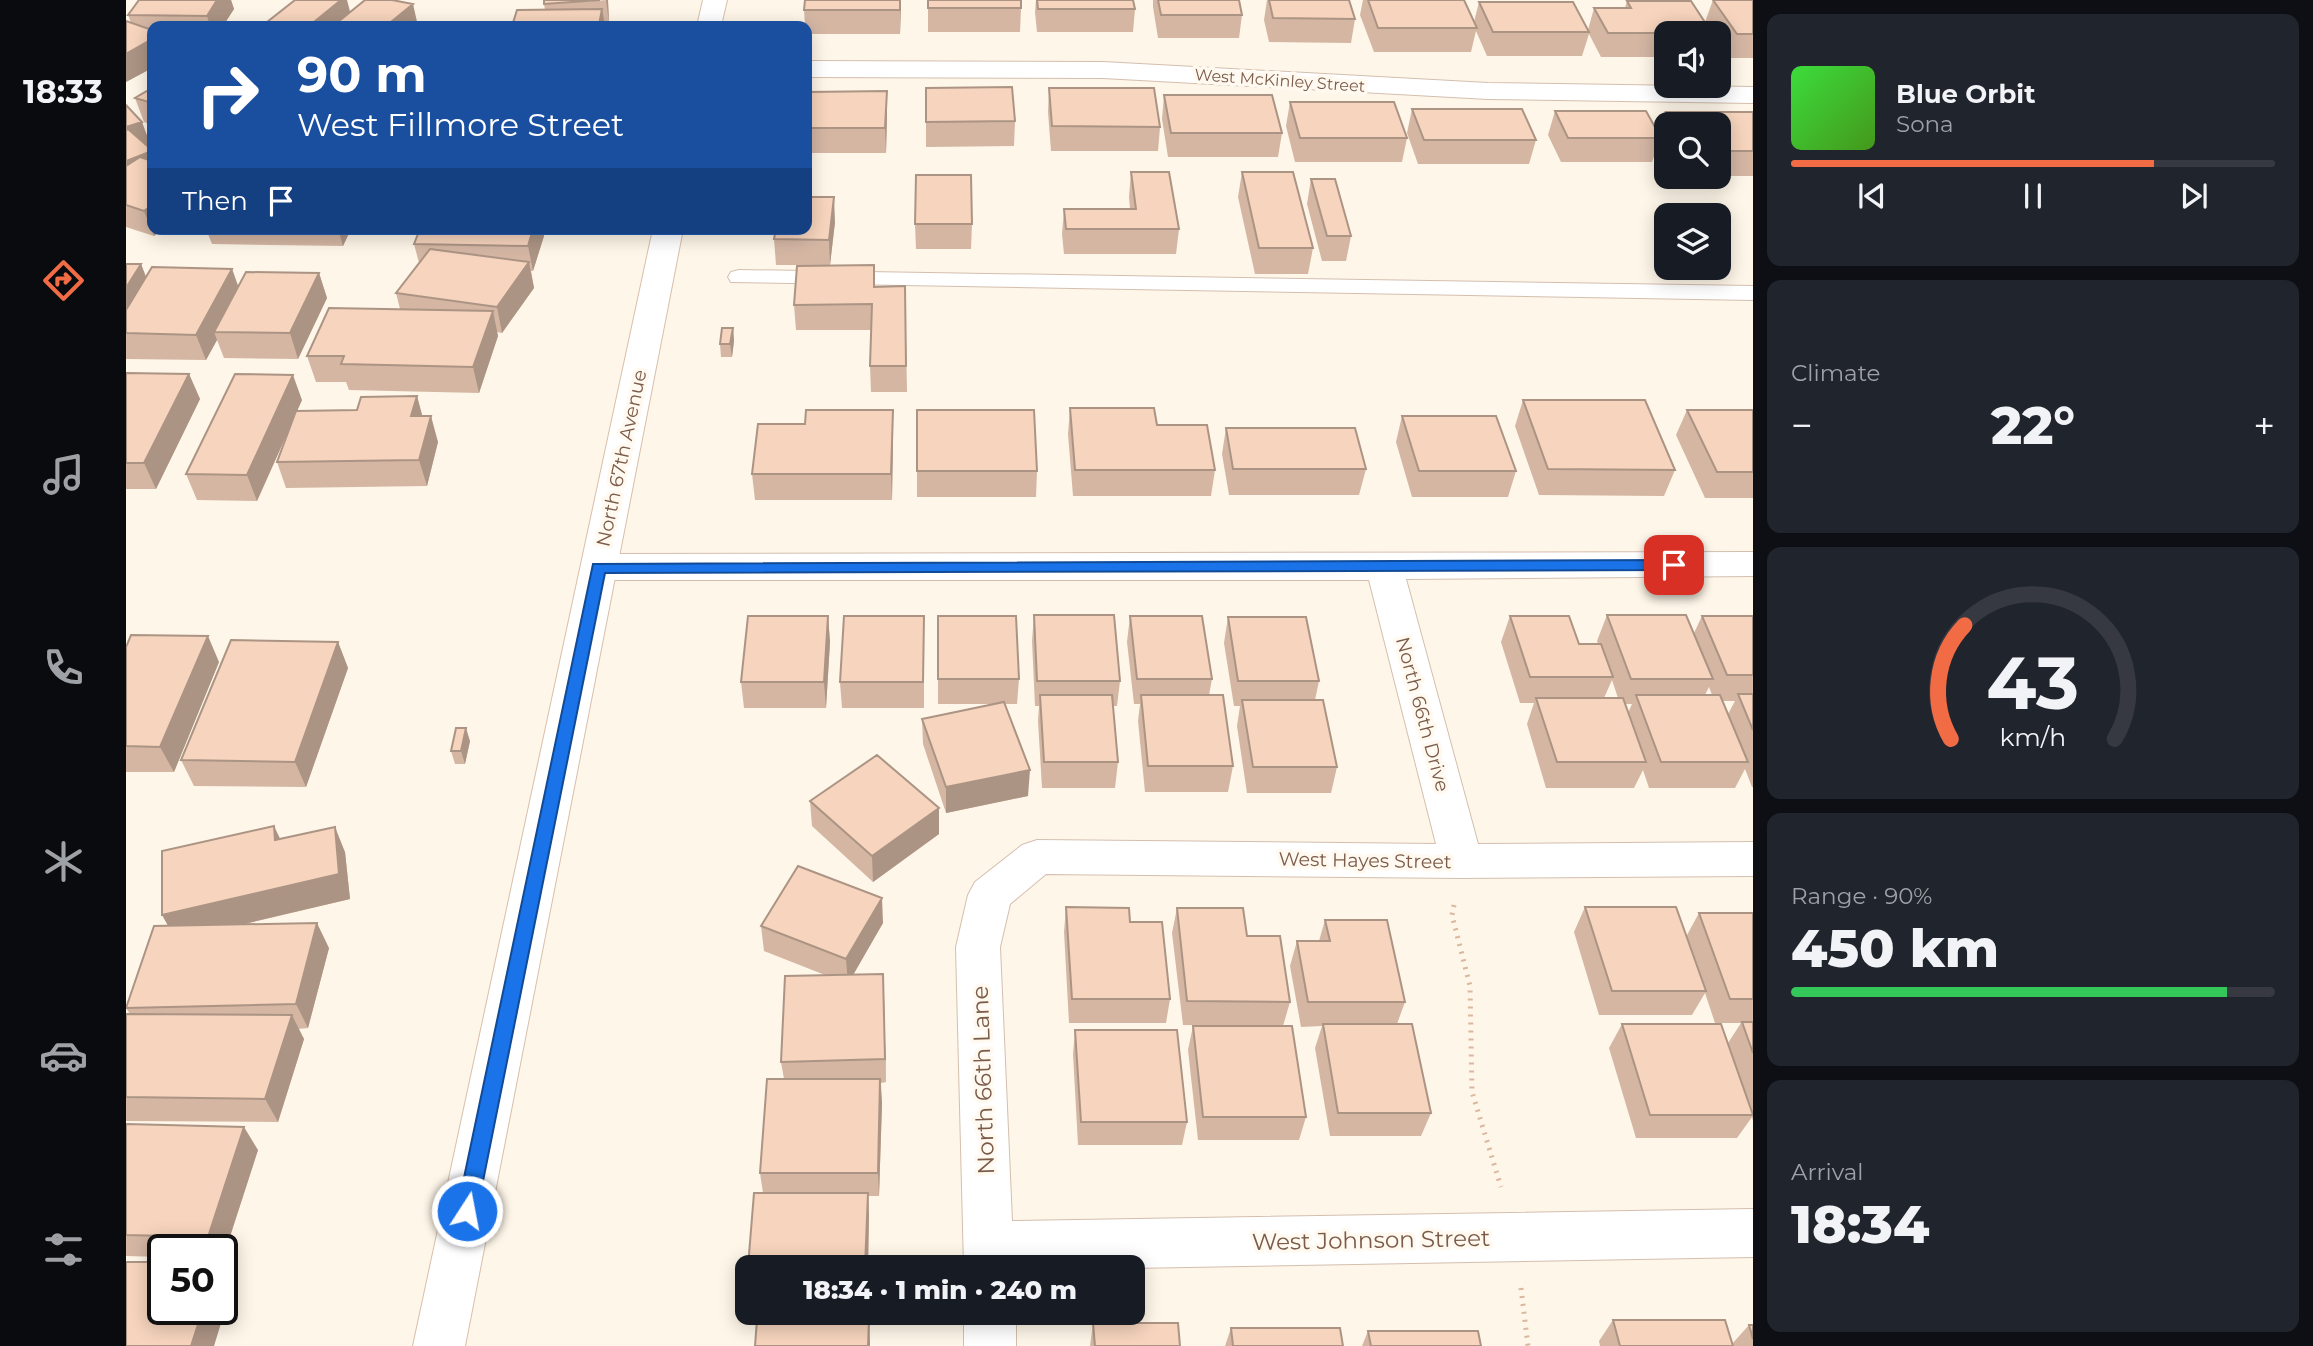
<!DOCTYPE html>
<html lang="en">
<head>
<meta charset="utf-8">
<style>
  :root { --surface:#171b24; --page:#20242c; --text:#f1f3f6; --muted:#9ea1a6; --line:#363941; --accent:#f16b44 }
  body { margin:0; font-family:Montserrat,sans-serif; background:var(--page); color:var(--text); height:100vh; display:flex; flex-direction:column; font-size:26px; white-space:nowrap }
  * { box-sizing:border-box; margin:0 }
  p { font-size:23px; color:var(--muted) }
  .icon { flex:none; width:38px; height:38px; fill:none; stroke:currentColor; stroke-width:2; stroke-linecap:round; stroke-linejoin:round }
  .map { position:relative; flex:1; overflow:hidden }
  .side { display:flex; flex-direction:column; gap:14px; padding:14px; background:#0d0f14; width:560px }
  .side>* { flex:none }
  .guide { position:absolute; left:21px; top:21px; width:665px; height:214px; border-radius:14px; box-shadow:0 4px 18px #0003; background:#1a4fa0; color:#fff; overflow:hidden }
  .tools { position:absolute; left:1528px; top:21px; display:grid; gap:14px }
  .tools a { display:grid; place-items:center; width:77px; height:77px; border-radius:14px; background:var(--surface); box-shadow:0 4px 18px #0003; font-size:35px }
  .speed { position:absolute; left:21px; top:1234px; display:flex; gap:14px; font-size:35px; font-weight:700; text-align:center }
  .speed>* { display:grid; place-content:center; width:91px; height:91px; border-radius:50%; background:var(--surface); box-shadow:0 4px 18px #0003; line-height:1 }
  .speed .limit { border:4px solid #111; border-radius:10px; background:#fff; color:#111 }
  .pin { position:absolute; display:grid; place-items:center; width:60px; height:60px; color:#fff; margin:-30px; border-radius:14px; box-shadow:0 4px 10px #0006 }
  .me { position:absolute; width:77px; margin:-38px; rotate:11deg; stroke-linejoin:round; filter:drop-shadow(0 0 5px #0008) }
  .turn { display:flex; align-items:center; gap:24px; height:147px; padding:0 35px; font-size:32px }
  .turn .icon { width:91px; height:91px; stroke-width:2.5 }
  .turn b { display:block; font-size:49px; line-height:60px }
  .then { display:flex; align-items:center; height:66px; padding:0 35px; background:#0003; gap:14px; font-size:26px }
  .big { font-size:52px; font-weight:800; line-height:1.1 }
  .side .widget { flex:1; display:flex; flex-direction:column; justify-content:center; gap:10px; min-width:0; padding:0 24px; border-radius:14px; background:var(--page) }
  .side .dial { align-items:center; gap:0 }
  .dial svg { height:182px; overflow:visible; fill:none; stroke:var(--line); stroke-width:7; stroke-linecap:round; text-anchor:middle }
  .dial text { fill:var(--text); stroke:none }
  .song { display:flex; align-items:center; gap:21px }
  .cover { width:84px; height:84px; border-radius:10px; background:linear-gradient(135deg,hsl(120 70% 55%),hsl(100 70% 35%)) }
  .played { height:7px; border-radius:4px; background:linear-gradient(90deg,var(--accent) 75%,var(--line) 75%) }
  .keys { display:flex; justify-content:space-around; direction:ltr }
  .heat { display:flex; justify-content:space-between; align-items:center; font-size:38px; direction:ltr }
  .charge { height:10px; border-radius:5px; background:linear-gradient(90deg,#34c759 90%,var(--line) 0) }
  .trip { position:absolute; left:609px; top:1255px; width:410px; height:70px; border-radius:14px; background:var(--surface); box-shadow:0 4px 18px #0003; font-weight:800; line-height:70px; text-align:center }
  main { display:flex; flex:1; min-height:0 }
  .dock { display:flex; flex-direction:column; width:126px; justify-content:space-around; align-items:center; background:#090b0e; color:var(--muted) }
  .dock .icon { width:49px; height:49px }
  .dock .current { color:var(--accent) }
  .dock b { font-size:32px; color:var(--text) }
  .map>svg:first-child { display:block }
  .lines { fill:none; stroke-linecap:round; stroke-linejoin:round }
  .service-casing { stroke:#d4bfaf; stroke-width:2 }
  .minor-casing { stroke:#d4bfaf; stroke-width:2 }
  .secondary-casing { stroke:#d8bfab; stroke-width:2 }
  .path { stroke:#dcb79f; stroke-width:5; stroke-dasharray:2 6; stroke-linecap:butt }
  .service { fill:#fff; fill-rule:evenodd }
  .minor { fill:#fff; fill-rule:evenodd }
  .secondary { fill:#fff; fill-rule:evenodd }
  .wall { fill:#d4b6a3; fill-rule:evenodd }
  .shaded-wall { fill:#ac9484 }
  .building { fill:#f6d4bd; stroke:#ac9484; stroke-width:2 }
  .route { fill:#1a73e8; stroke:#114b97; stroke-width:2 }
  .labels { text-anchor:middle; stroke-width:7; stroke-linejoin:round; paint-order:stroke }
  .far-street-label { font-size:16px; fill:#7b5b49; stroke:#fff9f0 }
  .street-label { font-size:19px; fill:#7b5b49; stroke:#fff9f0 }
  .near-street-label { font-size:23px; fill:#7b5b49; stroke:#fff9f0 }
</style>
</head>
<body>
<main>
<nav class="dock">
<b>18:33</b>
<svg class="icon current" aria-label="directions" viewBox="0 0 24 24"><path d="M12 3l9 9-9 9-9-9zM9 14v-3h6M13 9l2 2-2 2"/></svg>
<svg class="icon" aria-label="music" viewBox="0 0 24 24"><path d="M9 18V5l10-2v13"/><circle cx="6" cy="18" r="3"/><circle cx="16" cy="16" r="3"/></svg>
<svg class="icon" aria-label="phone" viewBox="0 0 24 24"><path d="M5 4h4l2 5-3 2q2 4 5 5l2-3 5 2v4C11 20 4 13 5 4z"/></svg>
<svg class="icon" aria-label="climate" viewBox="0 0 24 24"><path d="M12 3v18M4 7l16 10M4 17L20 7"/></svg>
<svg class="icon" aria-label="car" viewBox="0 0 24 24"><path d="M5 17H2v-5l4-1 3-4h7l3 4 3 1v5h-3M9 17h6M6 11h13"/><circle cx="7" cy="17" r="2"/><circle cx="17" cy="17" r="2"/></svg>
<svg class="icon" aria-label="filters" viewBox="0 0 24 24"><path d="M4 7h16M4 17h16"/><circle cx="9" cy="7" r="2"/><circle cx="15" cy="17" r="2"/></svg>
</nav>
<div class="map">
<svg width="1627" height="1346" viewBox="0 0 1627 1346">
  <rect width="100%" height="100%" fill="#fef6e8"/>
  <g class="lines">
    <g class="service-casing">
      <path id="service" d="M613,270L1627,286V300L605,282L602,277L605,272Z"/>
    </g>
    <g class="minor-casing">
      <path id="minor" d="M681,61L977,62L1362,83L1627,87V103L1362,99L977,78L681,77Z
        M1627,552V576L1280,579L1352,844L1627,842V876L1336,878L920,874L884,904L874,947L886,1221L1627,1209V1257L1006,1268L838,1267L830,947L842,895L849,882L896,845L911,840L1310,844L1243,580H473L460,576L455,567L460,558L473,554Z
        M838,1312H890V1346H838Z"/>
    </g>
    <g class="secondary-casing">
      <path id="secondary" d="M577,0H601L595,26H571Z
        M527,229H557L339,1346H287Z"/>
    </g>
    <path class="path" d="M1328,905L1326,915L1344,986L1346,1092L1375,1187
      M1395,1288L1402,1346"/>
    <use href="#service" class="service"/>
    <use href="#minor" class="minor"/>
    <use href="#secondary" class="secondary"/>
  </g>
  <path class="wall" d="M13,0H105L108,9L97,26H26V68L0,82L5,23L2,15Z
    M482,0L483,23H478L479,26H386L419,10L418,4Z
    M775,0L774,34H681V26H679L678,10Z
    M802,0L895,8L894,32H802Z
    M910,0H1007L1009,9L1007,32H911L909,12Z
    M1027,0H1113L1116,15L1113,38H1032L1027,7Z
    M1141,0H1223L1229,19L1225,43L1143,42L1138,20Z
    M1237,0H1338L1348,22L1353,2L1462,30L1468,8H1499L1501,1L1579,22L1587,0H1627V58H1602L1592,43V33H1540V57H1475L1463,34L1456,56H1361L1350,31L1345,52H1248L1234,15Z
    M26,88V125L18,122L9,98Z
    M800,88L889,121L888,146L800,147Z
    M923,88L1034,127L1032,151H925L922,112Z
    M761,91V116L760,153H681V92Z
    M1038,95L1156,133L1152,157H1042L1036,119Z
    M1164,102L1281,138L1276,162H1169L1160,126Z
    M0,105L25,146L23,147L28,236L0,227Z
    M1286,109L1410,140L1403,164H1292L1281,133Z
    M1429,111L1532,133L1540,112H1627V176H1592V124H1540V151L1534,140L1526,162H1435L1422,135Z
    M1005,172L1053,229L1050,254H938L936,234L938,209H1004L1003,197Z
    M1116,172L1187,248L1182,274H1129L1112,197Z
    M1185,179L1225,236L1220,261H1196L1181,204Z
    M709,222L704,265H650L648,239Z
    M789,224H846L845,249H790Z
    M80,229H225L217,246L86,244Z
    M294,229H417L418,236L407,271H405L408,288L376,333L371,332L372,336L353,393L223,390L220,382H190L181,356L274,309L270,293L293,263L288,244Z
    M0,264H15L20,277L106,269L112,286L193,273L201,298L172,359L98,358L91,340L80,360L0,359Z
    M779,286L781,392H745L744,366L745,330H670L668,305L749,287Z
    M607,328L608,341L606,357H595L594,344Z
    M0,373L63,374L74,399L30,489H0Z
    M291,396L296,416L312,442L301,486L160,488L151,462L163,430L131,501L71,500L60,474L176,400L171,411L231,410Z
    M1397,400L1549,470L1538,496L1413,495L1389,426Z
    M944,408L1031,425L1089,470L1085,496H947L942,434Z
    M767,410V435L766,500H629L626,474L679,424Z
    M1561,410H1627V498H1579L1550,435Z
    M1276,416L1390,471L1382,497H1286L1270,442Z
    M1100,428L1240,469L1233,495H1103L1096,454Z
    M791,471H911L910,497H791Z
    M908,615L994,681L991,706H987L992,762L989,788H916L912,721L913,706H909L906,641Z
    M1481,615L1568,633L1576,616H1627V787H1626L1619,769L1609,788H1523L1517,770L1508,788H1420L1401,724L1408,703H1394L1375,642L1384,616L1453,644H1472L1471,641ZM1486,680L1492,698H1478ZM1583,687L1586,695H1579ZM1596,701H1609L1602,714ZM1499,704H1506L1502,713Z
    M702,616L704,642L700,708H618L615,682Z
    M798,616V708H716L714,682Z
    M812,616L893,679L891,704H879L902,796L820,813L797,744L796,719L866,704H812Z
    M1004,616L1086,679L1083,695L1107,766L1102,792H1019L1012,721L1014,704H1008L1001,642Z
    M1102,617L1193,681L1189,700L1211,767L1205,793H1121L1111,726L1114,706H1108L1098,643Z
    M212,642L222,668L180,787L68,786L55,760Z
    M0,647L93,662L48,772H0Z
    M344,741L339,764H329L325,751Z
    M684,801L813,834L747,882L686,826Z
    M154,839L219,852L224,899L118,924L203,948L182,1028L172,1029L178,1039L152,1122L0,1121V1014H4L0,1008L41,925Z
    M940,907L1004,922L1044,999L1040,1023H943L938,932Z
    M1459,907L1561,935L1573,913H1627V1121L1626,1117L1611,1138H1510L1483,1048L1496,1024L1602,1043L1615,1023H1589L1579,993L1566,1015H1473L1448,932Z
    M1051,908L1121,936L1164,1002L1157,1026L1180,1117L1173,1140H1072L1062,1050L1067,1026H1143L1057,1025L1046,933Z
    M1199,920L1279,1002L1271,1024L1305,1113L1295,1136H1204L1189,1048L1196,1026L1175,1027L1164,966L1171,941H1193Z
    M757,923L727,974L758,998L760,1082L755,1083L756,1103L753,1196H742L743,1215L742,1267H622L637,1193L634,1173L658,1079L655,1062L699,975L638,951L635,926Z
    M949,1030L1061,1122L1056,1145H952L947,1054Z
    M0,1124L132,1150L97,1258H96V1250H37V1257L0,1256Z
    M623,1312H740V1314H624Z
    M1487,1320L1606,1344L1623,1325H1627V1346H1474L1473,1341Z
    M967,1323L1054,1346H964Z
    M1105,1328L1217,1346H1099Z
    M1242,1331L1355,1346H1236Z"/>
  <path class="shaded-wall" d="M91,0H105L108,9L97,26H84L81,16Z
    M215,0H221L226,19L218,26H183Z
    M480,0H482L483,23Z
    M774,0H775L774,34Z
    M287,4L292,26H260Z
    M476,9L479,26H473V25Z
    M26,39V68L0,82V54Z
    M761,91V116L760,153L759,128Z
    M16,122L25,146L0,155V127Z
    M26,151V179L0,189V161Z
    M708,197L709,222L704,265L703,240Z
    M26,205V229H37L28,236L18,211Z
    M212,229H225L217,246Z
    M407,229H417L418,236L407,271L402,246Z
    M403,262L408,288L376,333L371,307Z
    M15,264L25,290L0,330V288Z
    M106,269L115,294L88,332L91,340L80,360L70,335Z
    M193,273L201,298L172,359L164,333Z
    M367,311L372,336L353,393L347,367Z
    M607,328L608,341L606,357L604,344Z
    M63,374L74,399L30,489L18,463Z
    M167,375L176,400L131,501L121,475Z
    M291,396L298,422L285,416Z
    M767,410V435L766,500L765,474Z
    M305,416L312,442L301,486L293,460Z
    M702,616L704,642L700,708L698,682Z
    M82,636L93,662L48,772L34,747Z
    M212,642L222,668L180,787L169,762Z
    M340,728L344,741L339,764L335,751Z
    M904,770L902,796L820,813V787Z
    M813,808V834L747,882L746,856Z
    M148,826L160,851L149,840Z
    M209,827L219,852L224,899L50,940L36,915Z
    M756,898L757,923L722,984L720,959Z
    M191,923L203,948L182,1028L170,1004Z
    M757,974L758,998L760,1082L759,1059Z
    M166,1015L178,1039L152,1122L139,1099Z
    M754,1079L756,1103L753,1196L752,1173Z
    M118,1127L132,1150L97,1258L96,1257V1250H91L82,1237Z
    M742,1193L743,1215L742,1267H739Z
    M96,1269L107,1284L88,1346H65L77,1309H96Z
    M743,1320L744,1341V1346H742Z"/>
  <path class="building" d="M13,0H91L81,16L2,15Z
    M169,0H215L183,26H136Z
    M239,0H266L287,4L260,26H207Z
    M418,0H474L418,4Z
    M679,0H774V10H678Z
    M802,0H895V8H802Z
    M911,0H1007L1009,9H912Z
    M1032,0H1113L1116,15H1035Z
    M1143,0H1223L1229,19L1147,18Z
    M1242,0H1338L1351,28H1252Z
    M1587,0H1627V34H1611Z
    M1501,1H1565L1586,33H1482L1468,8H1505Z
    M1353,2H1447L1463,32H1367Z
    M476,9L473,25L386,26L391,10Z
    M0,21L26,30V39L0,54Z
    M886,87L889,121L800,122V88Z
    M26,88V103L9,98Z
    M923,88H1028L1034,127L926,126Z
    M761,91L759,128H681V92Z
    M1038,95H1146L1156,133H1045Z
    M1164,102H1268L1281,138H1174Z
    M0,105L16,122L0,127Z
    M1286,109H1396L1410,140H1298Z
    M1429,111H1520L1535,138H1442Z
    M1540,112H1627V151H1592V124H1547Z
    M2,129L26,150V151L0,161V130Z
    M14,157L26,161V205L18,211L0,205V166Z
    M1005,172H1043L1053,229H940L938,209H1010Z
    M1116,172H1167L1187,248H1133Z
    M790,175H845L846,224H789Z
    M1185,179H1209L1225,236H1201Z
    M681,197H708L703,240L648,239L650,229H681Z
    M294,229H407L402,246L288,244Z
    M304,249L403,262L371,307L270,293Z
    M0,264H15L0,288Z
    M748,265V287L779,286L780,366H744L746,304L668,305L671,266Z
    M26,267L106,269L70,335L0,333V310Z
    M120,272L193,273L164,333L88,332Z
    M203,308L367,311L347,367L215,364L218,356H181Z
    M596,328H607L604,344H594Z
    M0,373L63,374L18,463H0Z
    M109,374L167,375L121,475L60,474Z
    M291,396L285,416H305L293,460L151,462L170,411L231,410L235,397Z
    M1397,400H1519L1549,470L1422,469Z
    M944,408H1028L1031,425H1081L1089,470H949Z
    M680,410H767L765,474H626L632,424H679Z
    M791,410H908L911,471H791Z
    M1561,410H1627V472H1591Z
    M1276,416H1370L1390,471H1293Z
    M1100,428H1229L1240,469H1107Z
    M908,615H988L994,681H911Z
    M1481,615H1560L1587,679H1505Z
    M622,616H702L698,682H615Z
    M718,616H798L797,682H714Z
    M812,616H890L893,679H812Z
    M1004,616H1076L1086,679H1011Z
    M1384,616H1443L1453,644H1475L1487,677H1404Z
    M1576,616H1627V675H1601Z
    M1102,617H1180L1193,681H1112Z
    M5,635L82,636L34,747L0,746V647Z
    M105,640L212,642L169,762L55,760Z
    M1612,694H1627V730Z
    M914,695H986L992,762H918Z
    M1015,695H1097L1107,766H1022Z
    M1510,695H1594L1622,762H1535Z
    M1410,698H1497L1520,762H1431Z
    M1116,700H1197L1211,767H1127Z
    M878,702L904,770L820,787L796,719Z
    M330,728H340L335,751H325Z
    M751,755L813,808L746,856L684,801Z
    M148,826L149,840L209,827L213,874L36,915V851Z
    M672,866L756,898L720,959L635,926Z
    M940,907L1003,908L1004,922H1036L1044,999H946Z
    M1459,907H1550L1580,991H1486Z
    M1051,908H1117L1121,936H1154L1164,1002L1061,1001Z
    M1573,913H1627V999H1604Z
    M1199,920H1261L1279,1002H1182L1171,941H1204Z
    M191,923L170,1004L0,1008L28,926Z
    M757,974L759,1059L655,1062L659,976Z
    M0,1014L166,1015L139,1099L0,1097Z
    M1616,1022H1627V1053Z
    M1197,1024H1286L1305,1113H1212Z
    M1496,1024H1595L1627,1115H1524Z
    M1067,1026H1166L1180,1117H1077Z
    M949,1030H1051L1061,1122H955Z
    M641,1079H754L752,1173H634Z
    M0,1124L118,1127L82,1237L0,1235Z
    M628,1193H742L739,1267H622Z
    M0,1262H37V1309H77L65,1346H0Z
    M621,1272V1293H620Z
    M631,1320H743L742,1346H629Z
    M1487,1320H1599L1607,1346H1494Z
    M967,1323H1052L1054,1346H969Z
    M1623,1325H1627V1339Z
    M1105,1328H1214L1217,1346H1107Z
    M1242,1331H1352L1355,1346H1245Z"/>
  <path class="route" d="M1548,560L1555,565L1548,570L479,573L351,1211L348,1218L341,1221L334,1218L331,1211L467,564Z"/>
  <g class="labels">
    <g class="far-street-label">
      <text transform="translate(1154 80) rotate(4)" y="6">West McKinley Street</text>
    </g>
    <g class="street-label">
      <text transform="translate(495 458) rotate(-78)" y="7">North 67th Avenue</text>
      <text transform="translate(1297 714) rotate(75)" y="7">North 66th Drive</text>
      <text transform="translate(1239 860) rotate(1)" y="7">West Hayes Street</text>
    </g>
    <g class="near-street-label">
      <text transform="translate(857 1080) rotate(-92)" y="8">North 66th Lane</text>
      <text transform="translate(1245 1240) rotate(-1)" y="8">West Johnson Street</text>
    </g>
  </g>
</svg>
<div class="tools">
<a><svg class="icon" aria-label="sound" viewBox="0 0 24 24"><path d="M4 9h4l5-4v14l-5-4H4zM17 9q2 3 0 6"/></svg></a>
<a><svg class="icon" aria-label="search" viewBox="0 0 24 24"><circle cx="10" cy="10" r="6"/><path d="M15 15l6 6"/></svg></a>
<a><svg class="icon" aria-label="layers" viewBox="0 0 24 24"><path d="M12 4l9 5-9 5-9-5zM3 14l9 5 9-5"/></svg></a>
</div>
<div class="speed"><div class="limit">50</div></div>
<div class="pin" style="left:1548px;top:565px;background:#d93025"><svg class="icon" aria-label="arrive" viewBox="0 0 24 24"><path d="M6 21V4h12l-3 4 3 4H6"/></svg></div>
<svg class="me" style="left:341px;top:1211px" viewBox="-20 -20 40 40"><circle r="17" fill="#1a73e8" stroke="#fff" stroke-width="3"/><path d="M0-11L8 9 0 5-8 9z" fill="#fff"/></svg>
<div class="trip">18:34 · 1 min · 240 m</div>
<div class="guide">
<div class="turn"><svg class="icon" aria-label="right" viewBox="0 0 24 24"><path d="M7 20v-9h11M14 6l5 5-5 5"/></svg><div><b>90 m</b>West Fillmore Street</div></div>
<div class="then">Then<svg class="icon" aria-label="arrive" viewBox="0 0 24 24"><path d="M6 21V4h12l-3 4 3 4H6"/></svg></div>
</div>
</div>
<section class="side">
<div class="widget">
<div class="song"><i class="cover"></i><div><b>Blue Orbit</b><p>Sona</p></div></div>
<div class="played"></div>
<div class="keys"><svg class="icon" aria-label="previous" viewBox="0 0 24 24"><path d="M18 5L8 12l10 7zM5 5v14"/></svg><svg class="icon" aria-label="pause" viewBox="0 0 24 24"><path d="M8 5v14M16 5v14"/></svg><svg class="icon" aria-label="next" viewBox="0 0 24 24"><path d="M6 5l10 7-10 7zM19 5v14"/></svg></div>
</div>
<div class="widget"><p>Climate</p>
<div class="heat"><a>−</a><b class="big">22°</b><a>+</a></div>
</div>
<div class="widget dial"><svg viewBox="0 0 100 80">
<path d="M14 69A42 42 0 1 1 86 69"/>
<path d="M14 69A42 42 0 0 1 20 19" stroke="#f16b44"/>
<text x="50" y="56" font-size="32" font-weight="700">43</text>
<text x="50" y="72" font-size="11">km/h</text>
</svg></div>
<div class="widget"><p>Range · 90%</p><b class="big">450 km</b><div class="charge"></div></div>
<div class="widget"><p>Arrival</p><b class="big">18:34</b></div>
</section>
</main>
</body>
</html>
